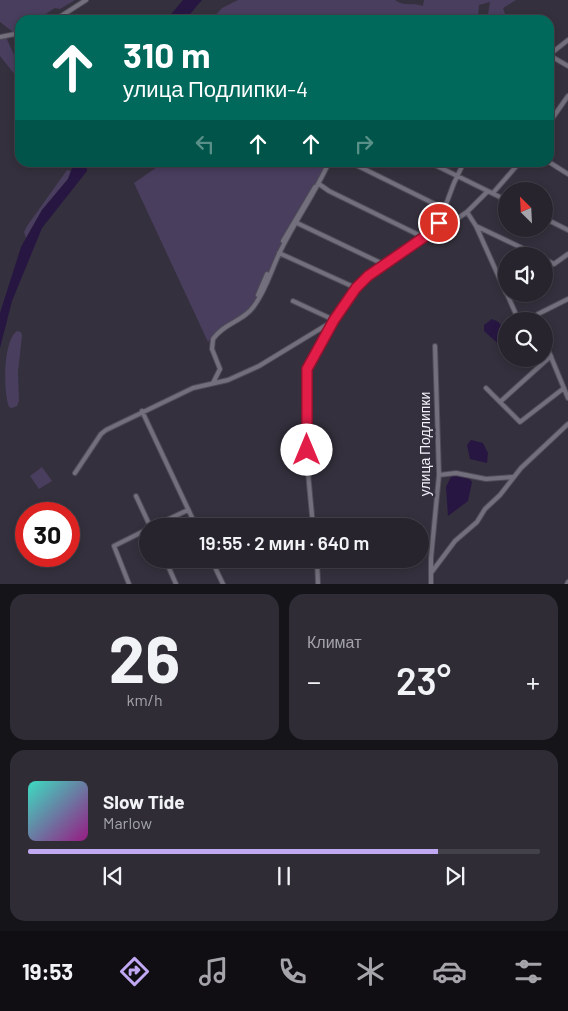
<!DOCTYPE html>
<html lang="ru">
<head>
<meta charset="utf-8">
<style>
  :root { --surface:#27242e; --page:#2f2c36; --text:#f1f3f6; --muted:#a4a4aa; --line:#43414a; --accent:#c1a8f3 }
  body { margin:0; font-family:Barlow,sans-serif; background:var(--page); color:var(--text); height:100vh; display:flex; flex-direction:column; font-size:19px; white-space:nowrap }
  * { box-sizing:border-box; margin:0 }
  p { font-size:16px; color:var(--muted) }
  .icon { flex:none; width:28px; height:28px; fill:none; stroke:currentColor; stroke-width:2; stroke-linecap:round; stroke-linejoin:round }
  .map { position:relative; height:584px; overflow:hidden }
  .panel { display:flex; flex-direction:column; gap:10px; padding:10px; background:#151419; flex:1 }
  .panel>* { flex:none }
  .hud { position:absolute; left:15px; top:15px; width:539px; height:152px; border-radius:15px; box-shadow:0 2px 8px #0003,0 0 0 1px var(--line); background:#00695c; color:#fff; overflow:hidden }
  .needle { width:32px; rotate:336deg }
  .controls { position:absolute; left:498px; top:182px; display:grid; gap:10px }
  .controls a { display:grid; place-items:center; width:55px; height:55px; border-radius:50%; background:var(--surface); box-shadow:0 2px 8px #0003,0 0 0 1px var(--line); font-size:25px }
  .speed { position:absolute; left:15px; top:502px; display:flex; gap:10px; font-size:25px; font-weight:700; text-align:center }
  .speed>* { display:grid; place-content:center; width:65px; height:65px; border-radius:50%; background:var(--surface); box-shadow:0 2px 8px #0003,0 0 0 1px var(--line); line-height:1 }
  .speed .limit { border:8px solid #d22; background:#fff; color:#111 }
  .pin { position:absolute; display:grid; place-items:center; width:42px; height:42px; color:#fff; margin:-21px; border:2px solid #fff; border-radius:50%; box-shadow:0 1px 5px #0007 }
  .me { position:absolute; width:55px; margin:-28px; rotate:0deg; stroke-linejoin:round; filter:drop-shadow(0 0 4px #0008) }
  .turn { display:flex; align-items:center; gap:18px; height:105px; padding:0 25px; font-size:22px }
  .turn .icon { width:65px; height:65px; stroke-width:2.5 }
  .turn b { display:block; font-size:35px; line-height:42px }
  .lanes { display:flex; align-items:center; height:48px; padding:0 25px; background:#0003; justify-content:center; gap:25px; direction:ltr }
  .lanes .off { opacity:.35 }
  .big { font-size:38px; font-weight:600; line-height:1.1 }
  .panel .card { flex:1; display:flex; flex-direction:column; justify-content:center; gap:8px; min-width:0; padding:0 18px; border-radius:15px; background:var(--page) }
  .panel .dial { align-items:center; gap:0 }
  .dial b { font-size:65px; line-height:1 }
  .song { display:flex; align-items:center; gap:15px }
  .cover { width:60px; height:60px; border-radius:8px; background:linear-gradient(135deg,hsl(170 70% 55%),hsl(310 70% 35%)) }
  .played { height:5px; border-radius:2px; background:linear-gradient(90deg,var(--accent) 80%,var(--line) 80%) }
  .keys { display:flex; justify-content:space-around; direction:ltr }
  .heat { display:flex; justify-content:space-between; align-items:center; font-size:28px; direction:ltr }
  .panel .tiles { flex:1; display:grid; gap:10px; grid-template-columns:1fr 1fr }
  .card:last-child { grid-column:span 2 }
  .trip { position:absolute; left:139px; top:518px; width:290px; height:50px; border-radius:25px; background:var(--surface); box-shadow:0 2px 8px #0003,0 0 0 1px var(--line); font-weight:600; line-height:50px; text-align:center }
  .tab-bar { display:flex; height:80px; justify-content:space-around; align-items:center; background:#100e12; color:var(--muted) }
  .tab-bar .icon { width:35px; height:35px }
  .tab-bar .on { color:var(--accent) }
  .tab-bar b { font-size:22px; color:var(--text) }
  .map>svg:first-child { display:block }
  .green { fill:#493e5e }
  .water { fill:#271642 }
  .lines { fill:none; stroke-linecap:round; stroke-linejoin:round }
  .street-casing { stroke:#4f4c57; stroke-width:6 }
  .street { stroke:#736f7d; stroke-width:4 }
  .route-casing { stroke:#92132f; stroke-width:12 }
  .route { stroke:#e11d48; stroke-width:9 }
  .labels { text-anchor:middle; stroke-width:5; stroke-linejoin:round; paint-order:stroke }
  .street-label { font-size:14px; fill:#f2f0f8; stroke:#34303d }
</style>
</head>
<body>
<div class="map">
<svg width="568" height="584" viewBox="0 0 568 584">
  <rect width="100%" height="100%" fill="#34303d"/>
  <path class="green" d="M0,0H75L60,9L55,8L36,20H20V29L13,32L0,22Z
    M238,0H395C403,7 414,2 423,6L424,0H516L503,8L507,20H487L490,2L479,5L478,20H211L222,8Z
    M0,37H6C12,51 20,65 20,81L0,56Z
    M163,163H329L279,253L264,289L246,315L217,333L208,342L134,183Z
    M67,170L71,171L68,179L42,210L26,238L24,232L27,226Z
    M17,331L21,332L22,336L18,372L19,401L17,406L12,408L9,407C3,392 3,340 17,331Z
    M42,467L52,481L39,489L30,476Z"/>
  <path class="water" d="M183,0H202L185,20H166Z
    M74,163H86L87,171L42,228L12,301L0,348V313L21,247L42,210L68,179Z
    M492,319C506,324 506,334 506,346L503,348L484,331V325Z
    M471,440L483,443L488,453L487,463L470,459L467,445Z
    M452,475L468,477L472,482L468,501L448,516L446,487Z"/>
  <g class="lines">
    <g class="street-casing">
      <path id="street" d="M55,20L86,0
        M0,37L20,33
        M549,55L568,40
        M549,55L568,66
        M549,123L568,96
        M350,162L445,209
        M429,162L506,200
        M549,162L568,174
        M319,184L329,191L423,237
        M493,193L520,162
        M467,212L476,226L506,293
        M544,218L568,230
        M297,223L383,264
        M476,226L539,256
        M445,227L467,212L488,191
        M283,241L315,187
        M279,253L356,288
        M544,259L554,264L568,254
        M507,294L519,321
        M258,295L267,274
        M293,301L334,320
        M531,321L538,314L568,299
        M544,340L568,398
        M213,383L220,369L212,349L213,339C224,323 244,321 254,306C266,290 271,271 279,254C294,222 315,194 329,162
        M486,388L520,422L564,388
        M500,402L551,356
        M142,411L196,526
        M75,473L101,434L106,430L193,388L228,380L259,366L333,321
        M439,475L456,473L486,479L513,477
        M136,496L150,526
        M154,526L188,510
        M313,526L307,462V369L356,288L383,264L429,233L439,223L454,183L464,162
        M165,559L176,584
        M211,559L223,584
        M317,559L318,584
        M431,573V558L439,475L435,346
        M129,584L114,546L148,529
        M431,584V573L455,541L477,522L485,509L500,495L521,468L568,424
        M567,584L568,582"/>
    </g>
    <use href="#street" class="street"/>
  </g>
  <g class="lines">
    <g class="route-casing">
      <path id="route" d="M307,450V369L334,320L356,288L368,276L430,233L439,223"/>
    </g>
    <use href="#route" class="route"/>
  </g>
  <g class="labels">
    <g class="street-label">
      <text transform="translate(425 444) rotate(-90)" y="5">улица Подлипки</text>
    </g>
  </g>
</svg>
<div class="controls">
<a><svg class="needle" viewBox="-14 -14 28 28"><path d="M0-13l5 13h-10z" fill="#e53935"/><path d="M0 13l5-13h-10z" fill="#a4a4aa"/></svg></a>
<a><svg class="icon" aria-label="sound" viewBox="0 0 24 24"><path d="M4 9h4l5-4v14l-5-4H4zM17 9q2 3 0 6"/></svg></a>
<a><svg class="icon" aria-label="search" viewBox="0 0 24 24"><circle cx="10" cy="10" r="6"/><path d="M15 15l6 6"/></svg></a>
</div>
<div class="speed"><div class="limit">30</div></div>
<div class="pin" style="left:439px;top:223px;background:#d93025"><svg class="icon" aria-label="arrive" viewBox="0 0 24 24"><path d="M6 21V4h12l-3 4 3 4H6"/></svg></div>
<svg class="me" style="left:307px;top:450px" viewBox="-20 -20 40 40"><circle r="19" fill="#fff"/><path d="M0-13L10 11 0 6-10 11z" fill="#e11d48"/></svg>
<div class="trip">19:55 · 2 мин · 640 m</div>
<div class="hud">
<div class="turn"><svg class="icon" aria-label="ahead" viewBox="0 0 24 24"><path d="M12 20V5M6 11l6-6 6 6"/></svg><div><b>310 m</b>улица Подлипки-4</div></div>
<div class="lanes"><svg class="icon off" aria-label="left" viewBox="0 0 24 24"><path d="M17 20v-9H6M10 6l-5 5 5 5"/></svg><svg class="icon" aria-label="ahead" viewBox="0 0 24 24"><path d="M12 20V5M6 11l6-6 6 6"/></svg><svg class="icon" aria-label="ahead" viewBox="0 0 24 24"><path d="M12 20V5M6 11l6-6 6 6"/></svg><svg class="icon off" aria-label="right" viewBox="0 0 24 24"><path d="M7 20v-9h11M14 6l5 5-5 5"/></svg></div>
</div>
</div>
<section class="panel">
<div class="tiles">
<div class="card dial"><b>26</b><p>km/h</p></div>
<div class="card"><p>Климат</p>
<div class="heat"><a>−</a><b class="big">23°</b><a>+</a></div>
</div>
<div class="card">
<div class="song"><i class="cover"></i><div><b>Slow Tide</b><p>Marlow</p></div></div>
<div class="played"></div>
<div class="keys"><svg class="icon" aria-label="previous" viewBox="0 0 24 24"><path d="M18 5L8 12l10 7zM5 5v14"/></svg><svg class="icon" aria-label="pause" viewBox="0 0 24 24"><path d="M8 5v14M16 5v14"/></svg><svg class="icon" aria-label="next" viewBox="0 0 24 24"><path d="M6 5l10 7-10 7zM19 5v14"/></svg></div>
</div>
</div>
</section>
<nav class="tab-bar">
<b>19:53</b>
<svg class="icon on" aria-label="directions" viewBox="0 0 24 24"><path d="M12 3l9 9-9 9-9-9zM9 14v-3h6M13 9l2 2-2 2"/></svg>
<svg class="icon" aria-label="music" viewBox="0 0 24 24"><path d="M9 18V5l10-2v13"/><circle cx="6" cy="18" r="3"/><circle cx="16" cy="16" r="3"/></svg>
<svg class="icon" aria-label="phone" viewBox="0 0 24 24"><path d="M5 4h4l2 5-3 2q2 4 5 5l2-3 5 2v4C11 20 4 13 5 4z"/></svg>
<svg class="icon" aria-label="climate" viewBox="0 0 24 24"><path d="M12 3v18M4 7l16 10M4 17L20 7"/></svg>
<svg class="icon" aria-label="car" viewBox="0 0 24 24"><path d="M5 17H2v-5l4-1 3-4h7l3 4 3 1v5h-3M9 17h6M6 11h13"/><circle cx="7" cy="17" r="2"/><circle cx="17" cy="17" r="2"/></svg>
<svg class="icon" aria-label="filters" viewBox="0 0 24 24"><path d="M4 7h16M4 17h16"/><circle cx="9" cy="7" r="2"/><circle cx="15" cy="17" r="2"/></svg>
</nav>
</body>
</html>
